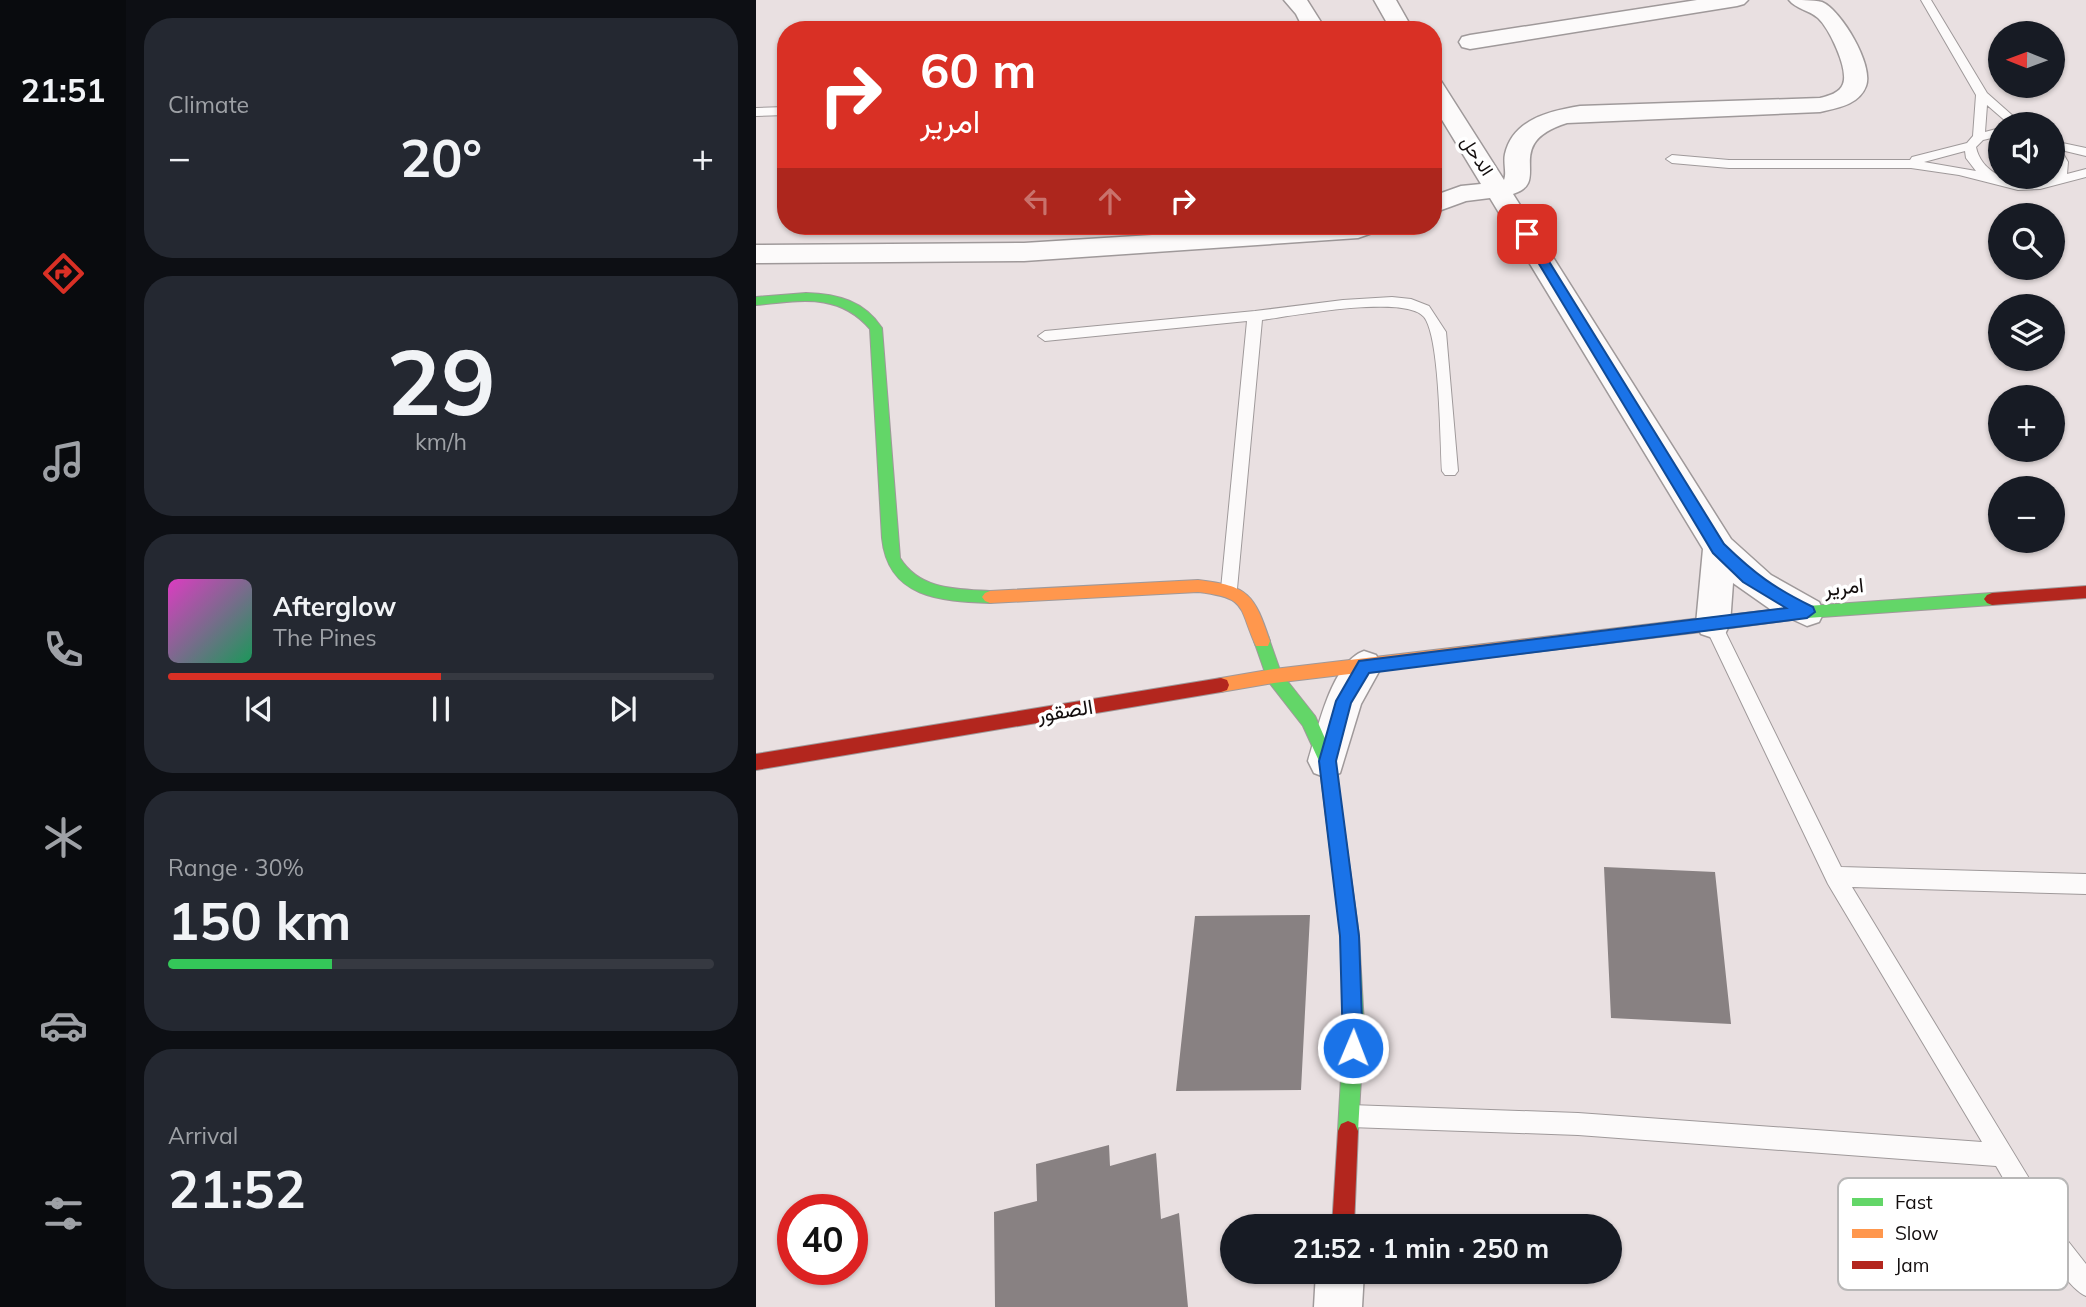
<!DOCTYPE html>
<html lang="en">
<head>
<meta charset="utf-8">
<style>
  :root { --surface:#171b24; --page:#242831; --text:#f1f3f6; --muted:#9ea1a6; --line:#363941; --accent:#d93025 }
  body { margin:0; font-family:Mulish,Vazirmatn,sans-serif; background:var(--page); color:var(--text); height:100vh; display:flex; flex-direction:column; font-size:26px; white-space:nowrap }
  * { box-sizing:border-box; margin:0 }
  p { font-size:23px; color:var(--muted) }
  .icon { flex:none; width:38px; height:38px; fill:none; stroke:currentColor; stroke-width:2; stroke-linecap:round; stroke-linejoin:round }
  .map { position:relative; flex:1; overflow:hidden }
  .side { display:flex; flex-direction:column; gap:18px; padding:18px; background:#0d0f14; width:630px }
  .side>* { flex:none }
  .top-card { position:absolute; left:21px; top:21px; width:665px; height:214px; border-radius:28px; box-shadow:0 2px 5px #0004; background:#d93025; color:#fff; overflow:hidden }
  .needle { width:46px; rotate:271deg }
  .tools { position:absolute; left:1232px; top:21px; display:grid; gap:14px }
  .tools a { display:grid; place-items:center; width:77px; height:77px; border-radius:50%; background:var(--surface); box-shadow:0 2px 5px #0004; font-size:35px }
  .speed { position:absolute; left:21px; top:1194px; display:flex; gap:14px; font-size:35px; font-weight:700; text-align:center }
  .speed>* { display:grid; place-content:center; width:91px; height:91px; border-radius:50%; background:var(--surface); box-shadow:0 2px 5px #0004; line-height:1 }
  .speed .limit { border:10px solid #d22; background:#fff; color:#111 }
  .pin { position:absolute; display:grid; place-items:center; width:60px; height:60px; color:#fff; margin:-30px; border-radius:14px; box-shadow:0 4px 10px #0006 }
  .me { position:absolute; width:77px; margin:-38px; rotate:1deg; stroke-linejoin:round; filter:drop-shadow(0 0 5px #0008) }
  .turn { display:flex; align-items:center; gap:24px; height:147px; padding:0 28px; font-size:32px }
  .turn .icon { width:91px; height:91px; stroke-width:2.5 }
  .turn b { display:block; font-size:49px; line-height:60px }
  .lanes { display:flex; align-items:center; height:66px; padding:0 28px; background:#0003; justify-content:center; gap:35px; direction:ltr }
  .lanes .off { opacity:.35 }
  .big { font-size:52px; font-weight:700; line-height:1.1 }
  .side .widget { flex:1; display:flex; flex-direction:column; justify-content:center; gap:10px; min-width:0; padding:0 24px; border-radius:28px; background:var(--page) }
  .side .dial { align-items:center; gap:0 }
  .dial b { font-size:91px; line-height:1 }
  .song { display:flex; align-items:center; gap:21px }
  .cover { width:84px; height:84px; border-radius:10px; background:linear-gradient(135deg,hsl(310 70% 55%),hsl(150 70% 35%)) }
  .played { height:7px; border-radius:4px; background:linear-gradient(90deg,var(--accent) 50%,var(--line) 50%) }
  .keys { display:flex; justify-content:space-around; direction:ltr }
  .heat { display:flex; justify-content:space-between; align-items:center; font-size:38px; direction:ltr }
  .charge { height:10px; border-radius:5px; background:linear-gradient(90deg,#34c759 30%,var(--line) 0) }
  .trip { position:absolute; left:464px; top:1214px; width:402px; height:70px; border-radius:35px; background:var(--surface); box-shadow:0 2px 5px #0004; font-weight:700; line-height:70px; text-align:center }
  main { display:flex; flex:1; min-height:0 }
  .tabs { display:flex; flex-direction:column; width:126px; justify-content:space-around; align-items:center; background:#090b0e; color:var(--muted) }
  .tabs .icon { width:49px; height:49px }
  .tabs .on { color:var(--accent) }
  .tabs b { font-size:32px; color:var(--text) }
  .map>svg:first-child { display:block }
  .building { fill:#888182 }
  .lines { fill:none; stroke-linecap:round; stroke-linejoin:round }
  .lane-casing { stroke:#9f999a; stroke-width:2 }
  .street-casing { stroke:#9f999a; stroke-width:3 }
  .fast-casing { stroke:#9f999a; stroke-width:2 }
  .slow-casing { stroke:#9f999a; stroke-width:2 }
  .jam-casing { stroke:#9f999a; stroke-width:2 }
  .lane { fill:#fcfafa; fill-rule:evenodd }
  .street { fill:#fcfafa; fill-rule:evenodd }
  .fast { fill:#63d668; fill-rule:evenodd }
  .slow { fill:#ff974d; fill-rule:evenodd }
  .jam { fill:#b3261e; fill-rule:evenodd }
  .route { fill:#1a73e8; stroke:#114b97; stroke-width:2 }
  .labels { text-anchor:middle; stroke-width:7; stroke-linejoin:round; paint-order:stroke }
  .far-street-label { font-size:18px; fill:#130e0e; stroke:#fff }
  .street-label { font-size:21px; fill:#130e0e; stroke:#fff }
  .key { fill:#fff; stroke:#b8b7b7; stroke-width:2 }
  .key-label { font-size:19px; fill:#130e0e }
</style>
</head>
<body>
<main>
<nav class="tabs">
<b>21:51</b>
<svg class="icon on" aria-label="directions" viewBox="0 0 24 24"><path d="M12 3l9 9-9 9-9-9zM9 14v-3h6M13 9l2 2-2 2"/></svg>
<svg class="icon" aria-label="music" viewBox="0 0 24 24"><path d="M9 18V5l10-2v13"/><circle cx="6" cy="18" r="3"/><circle cx="16" cy="16" r="3"/></svg>
<svg class="icon" aria-label="phone" viewBox="0 0 24 24"><path d="M5 4h4l2 5-3 2q2 4 5 5l2-3 5 2v4C11 20 4 13 5 4z"/></svg>
<svg class="icon" aria-label="climate" viewBox="0 0 24 24"><path d="M12 3v18M4 7l16 10M4 17L20 7"/></svg>
<svg class="icon" aria-label="car" viewBox="0 0 24 24"><path d="M5 17H2v-5l4-1 3-4h7l3 4 3 1v5h-3M9 17h6M6 11h13"/><circle cx="7" cy="17" r="2"/><circle cx="17" cy="17" r="2"/></svg>
<svg class="icon" aria-label="filters" viewBox="0 0 24 24"><path d="M4 7h16M4 17h16"/><circle cx="9" cy="7" r="2"/><circle cx="15" cy="17" r="2"/></svg>
</nav>
<section class="side">
<div class="widget"><p>Climate</p>
<div class="heat"><a>−</a><b class="big">20°</b><a>+</a></div>
</div>
<div class="widget dial"><b>29</b><p>km/h</p></div>
<div class="widget">
<div class="song"><i class="cover"></i><div><b>Afterglow</b><p>The Pines</p></div></div>
<div class="played"></div>
<div class="keys"><svg class="icon" aria-label="previous" viewBox="0 0 24 24"><path d="M18 5L8 12l10 7zM5 5v14"/></svg><svg class="icon" aria-label="pause" viewBox="0 0 24 24"><path d="M8 5v14M16 5v14"/></svg><svg class="icon" aria-label="next" viewBox="0 0 24 24"><path d="M6 5l10 7-10 7zM19 5v14"/></svg></div>
</div>
<div class="widget"><p>Range · 30%</p><b class="big">150 km</b><div class="charge"></div></div>
<div class="widget"><p>Arrival</p><b class="big">21:52</b></div>
</section>
<div class="map">
<svg width="1330" height="1307" viewBox="0 0 1330 1307">
  <rect width="100%" height="100%" fill="#e9e0e1"/>
  <path class="building" d="M848,867L959,872L975,1024L855,1018Z
    M554,915L545,1090L420,1091L439,916Z
    M353,1145L354,1166L400,1153L405,1219L423,1213L432,1307H239L238,1212L281,1201L280,1164Z"/>
  <g class="lines">
    <g class="lane-casing">
      <path id="lane" d="M1165,0H1175L1231,93L1266,124H1253L1231,105L1229,132L1244,128V136L1227,140L1220,147C1225,173 1257,186 1281,182C1286,181 1291,178 1297,177C1303,167 1296,153 1297,141L1330,148V156L1305,150L1312,162L1311,174L1330,169V177L1284,189L1262,190L1203,175L1155,168H973L916,163L910,159L916,155L973,160H1154L1156,157L1211,143L1217,136L1220,95ZM1209,151L1210,158L1220,171L1168,162Z
        M30,107V115L0,116V108Z
        M636,297L655,299L673,306L690,332L702,471L699,475H689L686,471C684,441 684,337 668,317C650,294 535,316 506,320L481,589L479,594H467L465,589L491,321L289,341L282,336L289,331L499,311L587,300Z
        M957,617L963,619L1085,867L1330,874V894L1096,887L1308,1236L1330,1264V1296C1303,1285 1257,1194 1240,1166L822,1135L594,1127L586,1124L583,1116L586,1108L594,1105L822,1113L1226,1142L1072,884L948,624L951,619Z"/>
    </g>
    <g class="street-casing">
      <path id="street" d="M528,0H551L570,30H548L540,14Z
        M618,0H640L657,30H635Z
        M941,0H992L988,4L981,6L714,49L706,47L703,42L706,37L714,35Z
        M1033,0C1043,0 1057,0 1066,2C1085,10 1118,65 1110,86C1103,105 1081,108 1064,112L811,123C744,144 797,182 757,194L975,539L1015,575L1063,602L1068,612L1063,622L1051,626L1014,609L977,583L974,624L969,634L957,638L945,634L940,624L947,549L734,198L710,201L677,213V196L705,186L725,184L677,105V79L685,81L748,180C751,173 747,163 749,154C757,119 794,111 824,106L1064,98C1072,96 1084,93 1087,84C1093,69 1073,28 1062,18C1053,10 1040,9 1033,0Z
        M540,226H623L619,232L602,238L268,261L0,263V245L268,243Z
        M608,651L620,655L626,666L605,704L584,773L571,778L558,773L552,761C562,729 575,663 608,651Z
        M560,1272H608L606,1307H558Z"/>
    </g>
    <g class="fast-casing">
      <path id="fast" d="M50,293C82,294 108,301 126,328L144,558C164,590 200,589 234,591L239,593L242,597L239,601L234,603C184,601 132,598 126,538L114,329C82,292 44,301 0,305V297Z
        M1236,593L1241,595L1244,599L1241,603L1236,605L1051,618L945,632L940,630L937,625L940,620L945,618L1051,606Z
        M506,634L512,636L525,673L559,716L579,761L603,936L608,1025L602,1131L599,1138L592,1141L585,1138L582,1131L588,1025L585,936L563,761L547,726L512,681L498,641L500,636Z"/>
    </g>
    <g class="slow-casing">
      <path id="slow" d="M442,580C493,586 498,594 514,641L512,646H500C482,606 492,598 442,592L234,603L229,601L226,597L229,593L234,591Z
        M945,618L950,620L953,625L950,630L945,632L518,683L465,692L459,690L457,685L459,680L465,678L518,669Z"/>
    </g>
    <g class="jam-casing">
      <path id="jam" d="M1330,586V598L1236,605L1231,603L1228,599L1231,595L1236,593Z
        M465,678L471,680L473,685L471,690L465,692L0,770V754Z
        M592,1121L599,1124L602,1131L598,1227H576L582,1131L585,1124Z"/>
    </g>
    <use href="#lane" class="lane"/>
    <use href="#street" class="street"/>
    <use href="#fast" class="fast"/>
    <use href="#slow" class="slow"/>
    <use href="#jam" class="jam"/>
  </g>
  <path class="route" d="M771,231L776,234L968,544C999,574 1018,588 1057,607L1059,612L1051,618L613,673L595,703L580,761L603,936L607,1048L604,1055L597,1058L590,1055L587,1048L584,936L563,761L580,701L603,661L1030,608L987,582L957,553L765,234Z"/>
  <g class="labels">
    <g class="far-street-label">
      <text transform="translate(721 156) rotate(57)" y="6">الدحل</text>
    </g>
    <g class="street-label">
      <text transform="translate(1088 587) rotate(-6)" y="7">امرير</text>
      <text transform="translate(309 711) rotate(-9)" y="7">الصقور</text>
    </g>
  </g>
  <rect x="1082" y="1178" width="230" height="112" rx="10" class="key"/>
  <rect x="1096" y="1198" width="31" height="8" fill="#63d668"/>
  <rect x="1096" y="1229" width="31" height="9" fill="#ff974d"/>
  <rect x="1096" y="1261" width="31" height="8" fill="#b3261e"/>
  <g class="key-label">
    <text x="1139" y="1209">Fast</text>
    <text x="1139" y="1240">Slow</text>
    <text x="1139" y="1272">Jam</text>
  </g>
</svg>
<div class="tools">
<a><svg class="needle" viewBox="-14 -14 28 28"><path d="M0-13l5 13h-10z" fill="#e53935"/><path d="M0 13l5-13h-10z" fill="#9ea1a6"/></svg></a>
<a><svg class="icon" aria-label="sound" viewBox="0 0 24 24"><path d="M4 9h4l5-4v14l-5-4H4zM17 9q2 3 0 6"/></svg></a>
<a><svg class="icon" aria-label="search" viewBox="0 0 24 24"><circle cx="10" cy="10" r="6"/><path d="M15 15l6 6"/></svg></a>
<a><svg class="icon" aria-label="layers" viewBox="0 0 24 24"><path d="M12 4l9 5-9 5-9-5zM3 14l9 5 9-5"/></svg></a>
<a>+</a>
<a>−</a>
</div>
<div class="speed"><div class="limit">40</div></div>
<div class="pin" style="left:771px;top:234px;background:#d93025"><svg class="icon" aria-label="arrive" viewBox="0 0 24 24"><path d="M6 21V4h12l-3 4 3 4H6"/></svg></div>
<svg class="me" style="left:597px;top:1048px" viewBox="-20 -20 40 40"><circle r="17" fill="#1a73e8" stroke="#fff" stroke-width="3"/><path d="M0-11L8 9 0 5-8 9z" fill="#fff"/></svg>
<div class="trip">21:52 · 1 min · 250 m</div>
<div class="top-card">
<div class="turn"><svg class="icon" aria-label="right" viewBox="0 0 24 24"><path d="M7 20v-9h11M14 6l5 5-5 5"/></svg><div><b>60 m</b>امرير</div></div>
<div class="lanes"><svg class="icon off" aria-label="left" viewBox="0 0 24 24"><path d="M17 20v-9H6M10 6l-5 5 5 5"/></svg><svg class="icon off" aria-label="ahead" viewBox="0 0 24 24"><path d="M12 20V5M6 11l6-6 6 6"/></svg><svg class="icon" aria-label="right" viewBox="0 0 24 24"><path d="M7 20v-9h11M14 6l5 5-5 5"/></svg></div>
</div>
</div>
</main>
</body>
</html>
